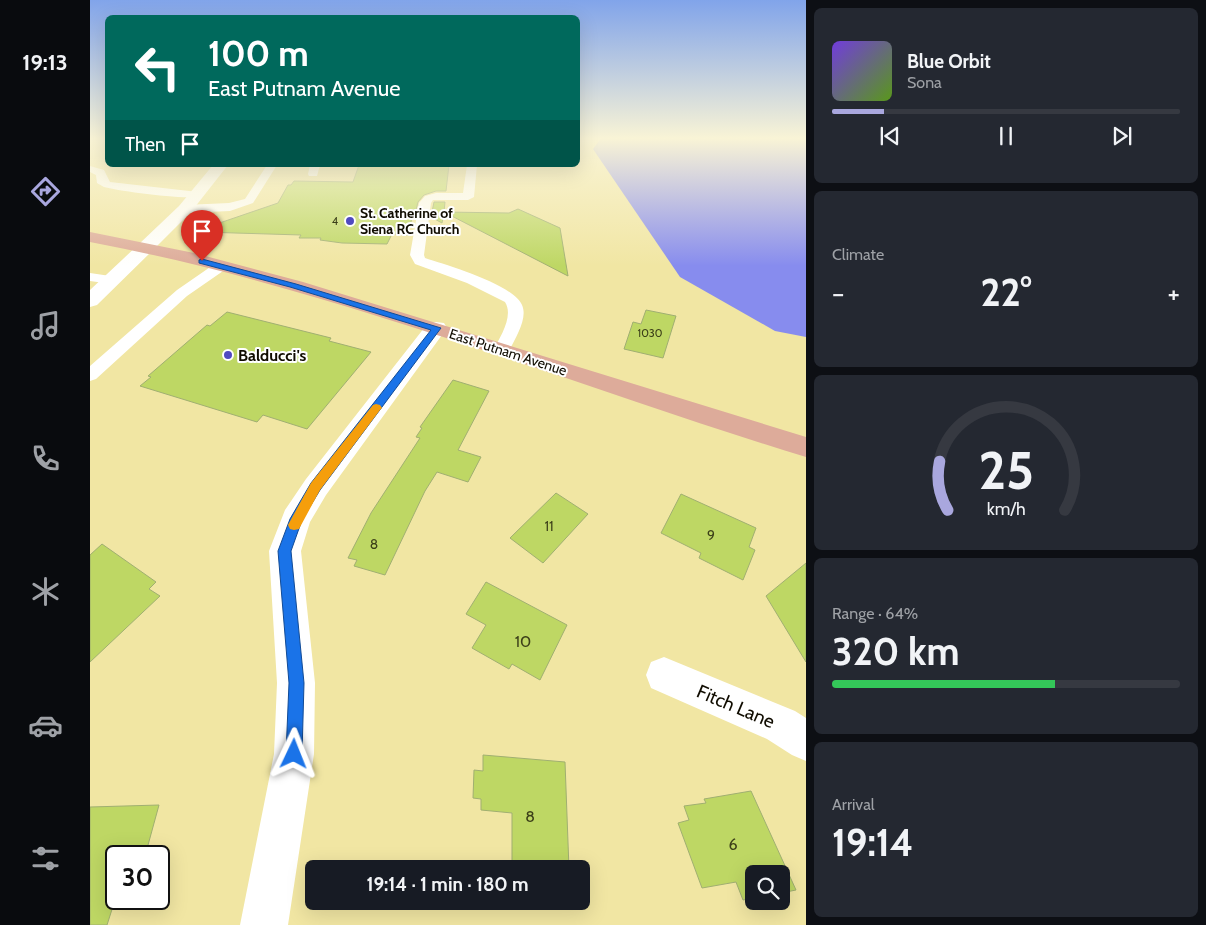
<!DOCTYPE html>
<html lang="en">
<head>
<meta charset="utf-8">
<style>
  :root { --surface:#171b24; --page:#242831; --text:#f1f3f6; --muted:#9ea1a6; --line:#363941; --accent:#a9a7de }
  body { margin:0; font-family:Cabin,sans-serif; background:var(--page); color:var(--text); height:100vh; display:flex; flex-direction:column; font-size:19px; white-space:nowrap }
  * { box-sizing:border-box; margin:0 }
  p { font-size:16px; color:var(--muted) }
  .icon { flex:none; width:28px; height:28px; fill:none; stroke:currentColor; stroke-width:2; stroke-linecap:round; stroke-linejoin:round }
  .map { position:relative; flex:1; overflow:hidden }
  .side { display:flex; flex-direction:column; gap:8px; padding:8px; background:#0d0f14; width:400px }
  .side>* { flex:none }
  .hud { position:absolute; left:15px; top:15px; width:475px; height:152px; border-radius:8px; box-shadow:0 5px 20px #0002; background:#00695c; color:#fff; overflow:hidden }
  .tools { position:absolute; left:655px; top:865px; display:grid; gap:10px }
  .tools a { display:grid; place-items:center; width:45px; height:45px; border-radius:8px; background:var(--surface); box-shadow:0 5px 20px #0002; font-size:25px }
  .speed { position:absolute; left:15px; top:845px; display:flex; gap:10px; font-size:25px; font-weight:700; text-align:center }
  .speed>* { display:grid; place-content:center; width:65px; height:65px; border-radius:50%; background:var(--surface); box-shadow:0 5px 20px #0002; line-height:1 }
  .speed .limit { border:2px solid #111; border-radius:8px; background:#fff; color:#111 }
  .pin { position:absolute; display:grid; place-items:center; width:42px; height:42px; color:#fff; margin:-51px -21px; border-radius:50% 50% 50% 0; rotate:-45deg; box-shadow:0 0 5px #0007 }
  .pin .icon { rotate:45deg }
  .me { position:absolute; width:55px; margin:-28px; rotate:2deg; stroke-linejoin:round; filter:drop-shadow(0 0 4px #0008) }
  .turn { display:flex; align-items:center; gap:18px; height:105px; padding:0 20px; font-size:22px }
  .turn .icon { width:65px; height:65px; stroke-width:2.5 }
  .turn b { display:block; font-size:35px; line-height:42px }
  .then { display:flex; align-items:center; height:48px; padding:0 20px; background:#0003; gap:10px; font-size:19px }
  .big { font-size:38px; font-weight:700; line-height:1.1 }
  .side .card { flex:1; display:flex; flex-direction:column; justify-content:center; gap:8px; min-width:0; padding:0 18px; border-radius:8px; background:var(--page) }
  .side .dial { align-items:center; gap:0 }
  .dial svg { height:130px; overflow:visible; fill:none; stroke:var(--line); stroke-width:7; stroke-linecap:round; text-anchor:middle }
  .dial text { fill:var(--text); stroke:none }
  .song { display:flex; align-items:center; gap:15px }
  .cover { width:60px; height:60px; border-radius:8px; background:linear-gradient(135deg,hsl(260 70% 55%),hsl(90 70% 35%)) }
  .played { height:5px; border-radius:2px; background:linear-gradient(90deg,var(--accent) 15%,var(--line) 15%) }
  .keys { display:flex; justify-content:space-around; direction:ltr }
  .heat { display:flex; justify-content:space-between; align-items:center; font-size:28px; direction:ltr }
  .charge { height:8px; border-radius:4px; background:linear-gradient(90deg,#34c759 64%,var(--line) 0) }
  .trip { position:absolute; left:215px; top:860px; width:285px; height:50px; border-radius:8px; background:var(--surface); box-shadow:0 5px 20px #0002; font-weight:700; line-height:50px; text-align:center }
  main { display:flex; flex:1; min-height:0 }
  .tab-bar { display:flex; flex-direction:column; width:90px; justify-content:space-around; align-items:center; background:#090b0e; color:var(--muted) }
  .tab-bar .icon { width:35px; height:35px }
  .tab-bar .active { color:var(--accent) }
  .tab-bar b { font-size:22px; color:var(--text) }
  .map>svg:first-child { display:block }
  .water { fill:#878cee }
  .building { fill:#bed764; stroke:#a0af71 }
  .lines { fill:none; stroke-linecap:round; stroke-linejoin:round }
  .service { fill:#fff; fill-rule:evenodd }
  .minor { fill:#fff; fill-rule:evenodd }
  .tertiary { fill:#fff; fill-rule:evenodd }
  .primary { fill:#ddab9a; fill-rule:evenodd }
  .route { fill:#1a73e8; stroke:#114b97 }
  .slow { fill:#f59e0b }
  .poi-dot { fill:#504ac0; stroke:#fff; stroke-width:2 }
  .labels { text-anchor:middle; stroke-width:4; stroke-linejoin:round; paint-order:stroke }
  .far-number-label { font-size:11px; fill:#3c3f19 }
  .far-poi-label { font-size:14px; font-weight:bold; fill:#100c00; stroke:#fff; text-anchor:start }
  .far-street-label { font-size:14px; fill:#100c00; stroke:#fff }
  .number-label { font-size:14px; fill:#3c3f19 }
  .poi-label { font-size:16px; font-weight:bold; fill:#100c00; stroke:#fff; text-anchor:start }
  .near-number-label { font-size:16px; fill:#3c3f19 }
  .near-street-label { font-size:19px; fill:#100c00; stroke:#fff }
</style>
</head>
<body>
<main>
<nav class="tab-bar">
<b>19:13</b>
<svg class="icon active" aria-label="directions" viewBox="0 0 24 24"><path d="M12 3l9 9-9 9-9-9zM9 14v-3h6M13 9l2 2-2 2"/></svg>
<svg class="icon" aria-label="music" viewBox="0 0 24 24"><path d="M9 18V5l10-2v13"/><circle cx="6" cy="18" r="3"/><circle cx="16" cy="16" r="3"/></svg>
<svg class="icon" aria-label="phone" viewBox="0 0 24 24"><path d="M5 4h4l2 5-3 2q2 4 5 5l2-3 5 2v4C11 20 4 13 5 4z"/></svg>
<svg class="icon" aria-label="climate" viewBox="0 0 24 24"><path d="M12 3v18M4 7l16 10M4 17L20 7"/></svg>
<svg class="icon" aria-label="car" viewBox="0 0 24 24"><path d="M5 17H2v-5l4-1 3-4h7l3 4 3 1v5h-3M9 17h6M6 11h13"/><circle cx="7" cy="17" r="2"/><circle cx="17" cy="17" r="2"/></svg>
<svg class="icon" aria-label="filters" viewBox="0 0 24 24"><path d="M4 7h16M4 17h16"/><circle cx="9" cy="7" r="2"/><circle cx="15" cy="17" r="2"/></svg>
</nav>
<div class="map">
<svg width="716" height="925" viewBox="0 0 716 925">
  <rect width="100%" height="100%" fill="#f1e6a3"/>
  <path class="water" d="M512,137H716V337L685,331L590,277L503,149Z"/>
  <path class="building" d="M269,165H359L356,191H346L334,195L328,202L326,210L324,209L318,235L302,234L297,244L252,243L230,240L231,238H209L211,235L112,232V229L188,203L198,185H201L204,181L263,182Z
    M344,202H355L354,212L419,213L428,209L470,228L478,276L354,212L352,223L341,217Z
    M556,310L586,316L573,358L534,349L543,322L551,324Z
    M137,312L241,338L239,341L281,352L217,429L173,415L167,422L50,386L61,377L58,376L117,325L120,326Z
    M363,380L399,391L368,450L391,457L378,482L347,472L335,491L295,575L264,566L267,560L258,558L281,513L330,438L326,437L332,428L330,427Z
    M466,493L498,514L453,563L420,538Z
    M591,494L666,528L659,547L665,550L653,580L609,558L611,553L571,533Z
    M12,544L66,582L59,589L70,596L0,662V555Z
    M716,563V662L676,596Z
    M396,582L477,625L450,680L422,664L419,669L382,648L396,625L376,614Z
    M393,755L475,762L479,869H422V813L391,810V799L383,798L384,770L393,771Z
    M661,791L706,890L691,893V874H664V898L653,900L646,882L612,888L588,823L599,820L594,806L616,803L614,799Z
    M69,805L55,856H26V899H43L42,903H24L17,925H0V807Z
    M369,863V869H330V864Z
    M330,901H371V903L330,905Z"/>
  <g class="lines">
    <path class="service" d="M177,165H187L163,203L140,211L95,213L89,209L95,205L139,203L155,199Z
      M220,165H230L227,176H219L218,174Z
      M377,165H387L384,197L378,200H343L341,203L334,255L335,258C357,265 424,285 432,305C438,318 426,337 420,349L418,353H406L404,349C410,337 424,316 415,302L377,283L325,264L320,255L329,203L335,196L346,193H373Z
      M0,166L14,170L20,182L108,192L114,195C106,202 28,191 14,187L7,183L6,175L0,172Z
      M131,262L138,266L136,269L97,296L6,379L0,381V366L87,290L126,263Z
      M0,273L27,277L29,280L27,283L22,284L0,281Z"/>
    <path class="minor" d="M55,243L61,244L64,248L61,252L7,305L0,307V290L49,244Z
      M346,322L354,323L357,328L236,495L220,522L211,551L225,683L224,754L198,925H150L184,754L187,683L179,551L195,510L216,479L338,323Z
      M574,657L705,711L716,718V761L702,755L677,739L561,688L556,675L561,662Z"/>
    <path class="tertiary" d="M123,165H138L101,212L61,252L55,253L49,252L46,248L49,244L89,206Z"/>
    <path class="primary" d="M0,232L104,253L213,282L716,437V457C478,384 245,288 0,242Z"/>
  </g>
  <linearGradient id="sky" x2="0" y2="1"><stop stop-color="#81a4ea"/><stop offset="0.52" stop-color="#f9f4d6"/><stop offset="1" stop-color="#f9f4d6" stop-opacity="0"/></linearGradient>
  <rect width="716" height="266" fill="url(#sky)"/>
  <path class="route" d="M112,259L206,284L351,328L230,490L212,520L201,551L214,683L212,754L210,760L204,763L198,760L196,754L199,683L188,551L200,519L221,483L341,330L200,287L109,263V260Z"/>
  <path class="slow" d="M286,404L290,405L292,408L290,410L230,490L209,529L204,530L200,529L198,525L221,483L283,405Z"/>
  <g class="poi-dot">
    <circle cx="260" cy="221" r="5"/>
    <circle cx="138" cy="355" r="5"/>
  </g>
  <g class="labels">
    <g class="far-number-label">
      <text x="245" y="225">4</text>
      <text x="560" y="337">1030</text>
    </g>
    <g class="far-poi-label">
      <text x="270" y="218">St. Catherine of<tspan x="270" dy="16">Siena RC Church</tspan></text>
    </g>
    <g class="far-street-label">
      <text transform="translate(418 352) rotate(18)" y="5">East Putnam Avenue</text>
    </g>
    <g class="number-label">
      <text x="459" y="531">11</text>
      <text x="621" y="540">9</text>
      <text x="284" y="549">8</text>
    </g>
    <g class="poi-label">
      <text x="148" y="361">Balducci's</text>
    </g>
    <g class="near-number-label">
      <text x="433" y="647">10</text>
      <text x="440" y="822">8</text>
      <text x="643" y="850">6</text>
    </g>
    <g class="near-street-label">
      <text transform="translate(646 706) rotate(23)" y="7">Fitch Lane</text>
    </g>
  </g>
</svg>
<div class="tools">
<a><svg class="icon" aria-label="search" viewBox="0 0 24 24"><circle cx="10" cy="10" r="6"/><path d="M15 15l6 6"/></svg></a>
</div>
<div class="speed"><div class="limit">30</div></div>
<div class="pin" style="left:112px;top:261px;background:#d93025"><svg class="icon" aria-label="arrive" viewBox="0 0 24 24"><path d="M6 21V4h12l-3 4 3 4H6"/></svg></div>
<svg class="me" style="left:204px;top:754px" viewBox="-20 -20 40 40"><path d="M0-17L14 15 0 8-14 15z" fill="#1a73e8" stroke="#fff" stroke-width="4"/></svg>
<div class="trip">19:14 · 1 min · 180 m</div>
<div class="hud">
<div class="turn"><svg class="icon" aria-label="left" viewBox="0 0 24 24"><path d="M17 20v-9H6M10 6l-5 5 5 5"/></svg><div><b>100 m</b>East Putnam Avenue</div></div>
<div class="then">Then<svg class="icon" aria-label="arrive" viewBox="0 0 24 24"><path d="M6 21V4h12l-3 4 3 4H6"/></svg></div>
</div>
</div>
<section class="side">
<div class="card">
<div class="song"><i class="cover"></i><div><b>Blue Orbit</b><p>Sona</p></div></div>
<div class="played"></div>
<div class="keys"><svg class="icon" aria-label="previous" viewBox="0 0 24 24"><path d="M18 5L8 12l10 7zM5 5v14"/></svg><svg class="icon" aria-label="pause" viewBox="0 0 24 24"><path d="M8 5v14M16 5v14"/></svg><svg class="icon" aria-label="next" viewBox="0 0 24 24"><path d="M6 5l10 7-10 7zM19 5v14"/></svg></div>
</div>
<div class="card"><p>Climate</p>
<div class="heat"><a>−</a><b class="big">22°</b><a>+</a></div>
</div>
<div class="card dial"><svg viewBox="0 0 100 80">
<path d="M14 69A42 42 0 1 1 86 69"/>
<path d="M14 69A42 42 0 0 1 9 39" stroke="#a9a7de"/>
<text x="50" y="56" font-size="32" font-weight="700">25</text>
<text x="50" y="72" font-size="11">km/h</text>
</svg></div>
<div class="card"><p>Range · 64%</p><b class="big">320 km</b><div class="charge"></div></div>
<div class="card"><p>Arrival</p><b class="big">19:14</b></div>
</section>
</main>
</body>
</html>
